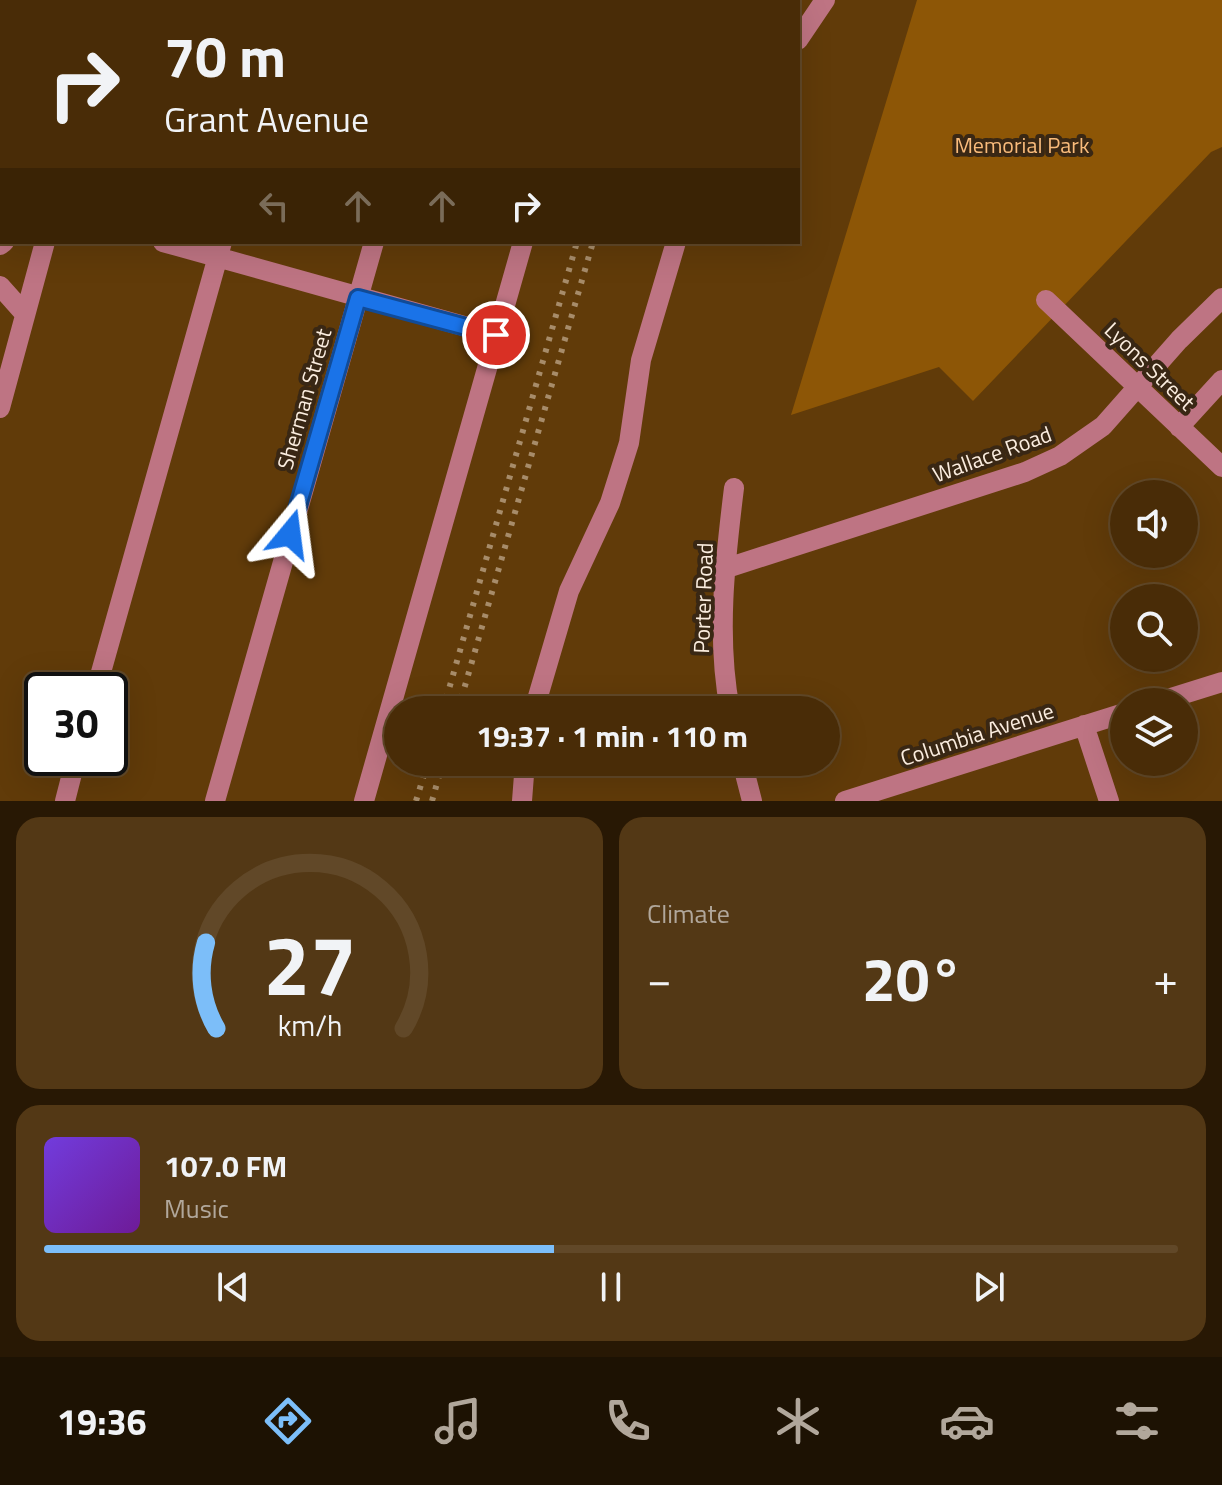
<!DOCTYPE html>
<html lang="en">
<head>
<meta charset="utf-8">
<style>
  :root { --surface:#492c07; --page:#533815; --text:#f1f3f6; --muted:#b1a79b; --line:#614828; --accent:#7cbef9 }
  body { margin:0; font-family:"Titillium Web",sans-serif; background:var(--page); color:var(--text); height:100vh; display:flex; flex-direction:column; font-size:30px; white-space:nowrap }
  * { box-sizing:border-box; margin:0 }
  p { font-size:26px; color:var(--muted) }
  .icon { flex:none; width:44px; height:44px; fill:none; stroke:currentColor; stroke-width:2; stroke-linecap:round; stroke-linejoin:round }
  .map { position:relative; height:801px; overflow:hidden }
  .panel { display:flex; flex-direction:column; gap:16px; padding:16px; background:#281804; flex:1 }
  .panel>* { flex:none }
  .guide { position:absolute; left:0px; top:0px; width:800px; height:244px; box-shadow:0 8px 32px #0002,0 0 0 2px var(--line); background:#492c07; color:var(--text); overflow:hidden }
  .controls { position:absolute; left:1110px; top:480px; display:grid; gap:16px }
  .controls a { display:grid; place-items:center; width:88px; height:88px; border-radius:50%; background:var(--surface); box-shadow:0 8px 32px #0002,0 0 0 2px var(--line); font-size:40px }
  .speed { position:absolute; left:24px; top:672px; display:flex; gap:16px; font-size:40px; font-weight:700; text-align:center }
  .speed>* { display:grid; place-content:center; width:104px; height:104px; border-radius:50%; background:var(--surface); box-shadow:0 8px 32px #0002,0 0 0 2px var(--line); line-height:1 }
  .speed .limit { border:4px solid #111; border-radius:12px; background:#fff; color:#111 }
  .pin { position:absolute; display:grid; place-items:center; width:68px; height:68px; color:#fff; margin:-34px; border:4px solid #fff; border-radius:50%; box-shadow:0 2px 8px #0007 }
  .me { position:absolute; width:88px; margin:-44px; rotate:16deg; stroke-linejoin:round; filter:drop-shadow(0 0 6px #0008) }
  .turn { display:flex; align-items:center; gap:28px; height:168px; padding:0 32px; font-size:36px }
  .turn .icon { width:104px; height:104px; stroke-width:2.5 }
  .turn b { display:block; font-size:56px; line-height:68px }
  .lanes { display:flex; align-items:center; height:76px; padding:0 32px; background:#0003; justify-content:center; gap:40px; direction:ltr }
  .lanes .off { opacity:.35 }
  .big { font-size:60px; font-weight:700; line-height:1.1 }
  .panel .widget { flex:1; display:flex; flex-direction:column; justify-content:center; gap:12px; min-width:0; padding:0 28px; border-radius:24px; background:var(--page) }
  .panel .dial { align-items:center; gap:0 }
  .dial svg { height:208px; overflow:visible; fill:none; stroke:var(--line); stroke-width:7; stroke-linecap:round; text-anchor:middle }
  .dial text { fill:var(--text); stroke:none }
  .song { display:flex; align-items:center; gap:24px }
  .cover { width:96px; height:96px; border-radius:12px; background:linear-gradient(135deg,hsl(260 70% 55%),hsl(280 70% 35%)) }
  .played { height:8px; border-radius:4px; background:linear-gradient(90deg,var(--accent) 45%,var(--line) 45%) }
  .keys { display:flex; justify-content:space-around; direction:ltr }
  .heat { display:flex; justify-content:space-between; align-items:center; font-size:44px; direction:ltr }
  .panel .tiles { flex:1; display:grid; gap:16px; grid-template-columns:1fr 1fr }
  .widget:last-child { grid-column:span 2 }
  .trip { position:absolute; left:384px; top:696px; width:456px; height:80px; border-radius:40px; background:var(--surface); box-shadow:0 8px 32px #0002,0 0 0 2px var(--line); font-weight:700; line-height:80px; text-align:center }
  .menu { display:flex; height:128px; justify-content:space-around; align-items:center; background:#1d1203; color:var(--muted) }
  .menu .icon { width:56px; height:56px }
  .menu .active { color:var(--accent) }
  .menu b { font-size:36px; color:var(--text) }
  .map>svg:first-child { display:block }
  .green { fill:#8d5606 }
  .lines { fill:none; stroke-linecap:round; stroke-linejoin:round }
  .minor { stroke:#be7483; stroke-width:20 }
  .rail { stroke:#a78c6a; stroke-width:6; stroke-dasharray:4 8; stroke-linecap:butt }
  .route-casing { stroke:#114b97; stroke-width:20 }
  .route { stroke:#1a73e8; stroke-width:14 }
  .labels { text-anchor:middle; stroke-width:8; stroke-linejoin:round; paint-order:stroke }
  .park-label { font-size:22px; fill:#f9bb7b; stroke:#392714 }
  .street-label { font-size:22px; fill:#fbeddf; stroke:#392714 }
</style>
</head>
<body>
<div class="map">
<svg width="1222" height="801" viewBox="0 0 1222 801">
  <rect width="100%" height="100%" fill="#613b09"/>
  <path class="green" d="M917,0H1222V147L1211,152L973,401L939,367L791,415Z"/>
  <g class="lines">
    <path class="minor" d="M115,2L116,0
      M291,2L292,0
      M443,2V0
      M592,2L593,0
      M798,40L825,0
      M0,78H2
      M0,175L2,173
      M0,191L2,192
      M163,242L496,335
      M0,245L4,242
      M0,286L25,314
      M1046,300L1222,467
      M0,408L45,242
      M1179,427L1222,380
      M724,569L1025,472L1060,456L1103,426L1179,340L1222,298
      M96,690L222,242
      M1158,702L1222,682
      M534,710L569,591L610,503L629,443L641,360L676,242
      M730,710C716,637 725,561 734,488
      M1084,725L1109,801
      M742,762L752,801
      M65,801L76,758
      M215,801L374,242
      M364,801L523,242
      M522,801L525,762
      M845,801L1124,713"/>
    <path class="rail" d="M647,2V0
      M662,2L663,0
      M443,710L577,242
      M458,710L593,242
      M416,801L428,762
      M432,801L443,762"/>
  </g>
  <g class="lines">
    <g class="route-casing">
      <path id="route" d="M290,534L358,298L496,335"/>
    </g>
    <use href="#route" class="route"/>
  </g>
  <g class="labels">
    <g class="park-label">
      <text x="1022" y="153">Memorial Park</text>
    </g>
    <g class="street-label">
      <text transform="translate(1150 366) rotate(44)" y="8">Lyons Street</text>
      <text transform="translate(304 399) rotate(-74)" y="8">Sherman Street</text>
      <text transform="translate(992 454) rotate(-20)" y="8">Wallace Road</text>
      <text transform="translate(703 598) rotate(-88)" y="8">Porter Road</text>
      <text transform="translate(977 734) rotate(-18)" y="8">Columbia Avenue</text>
    </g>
  </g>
</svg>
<div class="controls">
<a><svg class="icon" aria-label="sound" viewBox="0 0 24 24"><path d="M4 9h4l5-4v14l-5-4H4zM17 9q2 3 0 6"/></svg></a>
<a><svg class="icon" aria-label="search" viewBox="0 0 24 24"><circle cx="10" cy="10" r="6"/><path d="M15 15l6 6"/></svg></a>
<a><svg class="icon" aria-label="layers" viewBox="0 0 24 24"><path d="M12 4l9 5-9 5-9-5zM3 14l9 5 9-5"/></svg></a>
</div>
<div class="speed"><div class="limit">30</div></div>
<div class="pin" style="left:496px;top:335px;background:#d93025"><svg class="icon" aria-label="arrive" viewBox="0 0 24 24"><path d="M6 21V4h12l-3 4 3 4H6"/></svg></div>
<svg class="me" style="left:290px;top:534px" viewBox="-20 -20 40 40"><path d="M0-17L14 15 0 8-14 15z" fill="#1a73e8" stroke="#fff" stroke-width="4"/></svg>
<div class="trip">19:37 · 1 min · 110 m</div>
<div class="guide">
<div class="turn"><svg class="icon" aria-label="right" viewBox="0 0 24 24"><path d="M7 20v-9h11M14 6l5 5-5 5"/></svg><div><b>70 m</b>Grant Avenue</div></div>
<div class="lanes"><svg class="icon off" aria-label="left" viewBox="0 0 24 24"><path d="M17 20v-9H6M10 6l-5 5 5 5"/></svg><svg class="icon off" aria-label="ahead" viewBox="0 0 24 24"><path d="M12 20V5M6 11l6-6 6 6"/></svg><svg class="icon off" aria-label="ahead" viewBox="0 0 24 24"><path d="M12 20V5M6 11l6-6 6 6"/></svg><svg class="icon" aria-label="right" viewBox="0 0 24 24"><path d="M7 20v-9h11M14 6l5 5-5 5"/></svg></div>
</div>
</div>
<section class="panel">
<div class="tiles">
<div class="widget dial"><svg viewBox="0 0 100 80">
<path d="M14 69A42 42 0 1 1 86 69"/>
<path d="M14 69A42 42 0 0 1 10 36" stroke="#7cbef9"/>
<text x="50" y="56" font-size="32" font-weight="700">27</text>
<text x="50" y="72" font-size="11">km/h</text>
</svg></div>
<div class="widget"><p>Climate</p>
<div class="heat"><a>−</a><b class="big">20°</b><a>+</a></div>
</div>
<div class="widget">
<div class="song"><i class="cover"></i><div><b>107.0 FM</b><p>Music</p></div></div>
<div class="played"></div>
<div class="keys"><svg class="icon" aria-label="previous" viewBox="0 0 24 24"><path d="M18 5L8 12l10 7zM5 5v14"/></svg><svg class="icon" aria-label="pause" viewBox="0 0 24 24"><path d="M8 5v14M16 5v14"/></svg><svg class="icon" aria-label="next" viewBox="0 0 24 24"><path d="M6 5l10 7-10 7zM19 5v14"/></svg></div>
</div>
</div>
</section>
<nav class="menu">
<b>19:36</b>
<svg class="icon active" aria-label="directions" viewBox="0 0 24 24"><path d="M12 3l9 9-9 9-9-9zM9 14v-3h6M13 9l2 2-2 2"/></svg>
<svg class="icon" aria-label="music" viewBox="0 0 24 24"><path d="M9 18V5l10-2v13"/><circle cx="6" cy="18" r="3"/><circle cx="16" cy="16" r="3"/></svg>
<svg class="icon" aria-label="phone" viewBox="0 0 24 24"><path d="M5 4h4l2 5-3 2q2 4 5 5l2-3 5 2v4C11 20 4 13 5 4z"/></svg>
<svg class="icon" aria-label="climate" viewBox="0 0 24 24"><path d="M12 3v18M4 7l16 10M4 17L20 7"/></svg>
<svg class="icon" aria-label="car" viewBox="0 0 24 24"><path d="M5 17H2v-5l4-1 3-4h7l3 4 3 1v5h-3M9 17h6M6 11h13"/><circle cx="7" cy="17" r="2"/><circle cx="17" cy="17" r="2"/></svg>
<svg class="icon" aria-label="filters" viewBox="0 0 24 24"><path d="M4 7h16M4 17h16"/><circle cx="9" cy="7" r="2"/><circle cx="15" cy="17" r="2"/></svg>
</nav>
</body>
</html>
